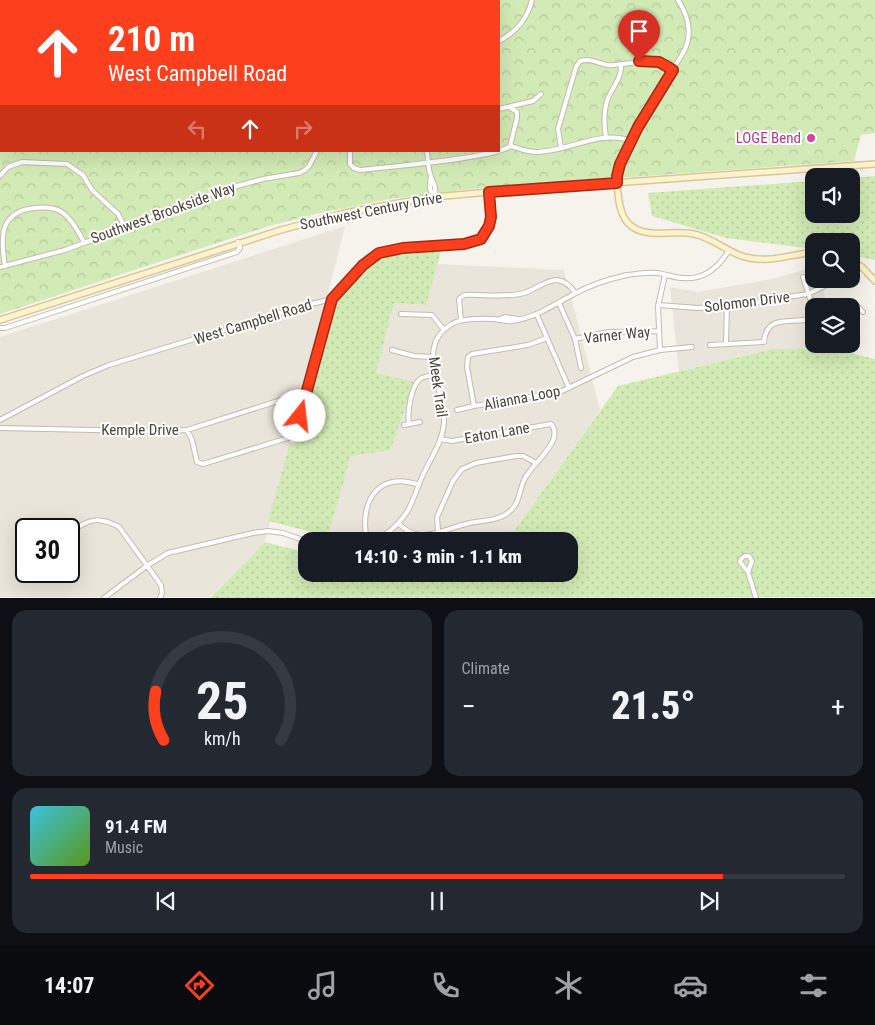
<!DOCTYPE html>
<html lang="en">
<head>
<meta charset="utf-8">
<style>
  :root { --surface:#171b24; --page:#242831; --text:#f1f3f6; --muted:#9ea1a6; --line:#363941; --accent:#fc3f1d }
  body { margin:0; font-family:"Roboto Condensed",sans-serif; background:var(--page); color:var(--text); height:100vh; display:flex; flex-direction:column; font-size:19px; white-space:nowrap }
  * { box-sizing:border-box; margin:0 }
  p { font-size:16px; color:var(--muted) }
  .icon { flex:none; width:28px; height:28px; fill:none; stroke:currentColor; stroke-width:2; stroke-linecap:round; stroke-linejoin:round }
  .map { position:relative; height:598px; overflow:hidden }
  .side { display:flex; flex-direction:column; gap:12px; padding:12px; background:#0d0f14; flex:1 }
  .side>* { flex:none }
  .hud { position:absolute; left:0px; top:0px; width:500px; height:152px; box-shadow:0 5px 20px #0002; background:#fc3f1d; color:#fff; overflow:hidden }
  .fabs { position:absolute; left:805px; top:168px; display:grid; gap:10px }
  .fabs a { display:grid; place-items:center; width:55px; height:55px; border-radius:10px; background:var(--surface); box-shadow:0 5px 20px #0002; font-size:25px }
  .speed { position:absolute; left:15px; top:518px; display:flex; gap:10px; font-size:25px; font-weight:700; text-align:center }
  .speed>* { display:grid; place-content:center; width:65px; height:65px; border-radius:50%; background:var(--surface); box-shadow:0 5px 20px #0002; line-height:1 }
  .speed .limit { border:2px solid #111; border-radius:8px; background:#fff; color:#111 }
  .pin { position:absolute; display:grid; place-items:center; width:42px; height:42px; color:#fff; margin:-51px -21px; border-radius:50% 50% 50% 0; rotate:-45deg; box-shadow:0 0 5px #0007 }
  .pin .icon { rotate:45deg }
  .me { position:absolute; width:55px; margin:-28px; rotate:16deg; stroke-linejoin:round; filter:drop-shadow(0 0 4px #0008) }
  .turn { display:flex; align-items:center; gap:18px; height:105px; padding:0 25px; font-size:22px }
  .turn .icon { width:65px; height:65px; stroke-width:2.5 }
  .turn b { display:block; font-size:35px; line-height:42px }
  .lanes { display:flex; align-items:center; height:48px; padding:0 25px; background:#0003; justify-content:center; gap:25px; direction:ltr }
  .lanes .off { opacity:.35 }
  .big { font-size:38px; font-weight:800; line-height:1.1 }
  .side .widget { flex:1; display:flex; flex-direction:column; justify-content:center; gap:8px; min-width:0; padding:0 18px; border-radius:15px; background:var(--page) }
  .side .dial { align-items:center; gap:0 }
  .dial svg { height:130px; overflow:visible; fill:none; stroke:var(--line); stroke-width:7; stroke-linecap:round; text-anchor:middle }
  .dial text { fill:var(--text); stroke:none }
  .song { display:flex; align-items:center; gap:15px }
  .cover { width:60px; height:60px; border-radius:8px; background:linear-gradient(135deg,hsl(190 70% 55%),hsl(90 70% 35%)) }
  .played { height:5px; border-radius:2px; background:linear-gradient(90deg,var(--accent) 85%,var(--line) 85%) }
  .keys { display:flex; justify-content:space-around; direction:ltr }
  .heat { display:flex; justify-content:space-between; align-items:center; font-size:28px; direction:ltr }
  .side .tiles { flex:1; display:grid; gap:12px; grid-template-columns:1fr 1fr }
  .widget:last-child { grid-column:span 2 }
  .trip { position:absolute; left:298px; top:532px; width:280px; height:50px; border-radius:15px; background:var(--surface); box-shadow:0 5px 20px #0002; font-weight:800; line-height:50px; text-align:center }
  .menu { display:flex; height:80px; justify-content:space-around; align-items:center; background:#090b0e; color:var(--muted) }
  .menu .icon { width:35px; height:35px }
  .menu .current { color:var(--accent) }
  .menu b { font-size:22px; color:var(--text) }
  .map>svg:first-child { display:block }
  .residential { fill:#eae5da; fill-rule:evenodd }
  .green { fill:url(#green-dots) }
  .forest { fill:url(#forest-crowns); fill-rule:evenodd }
  .parking { fill:#e5e3e0 }
  .lines { fill:none; stroke-linecap:round; stroke-linejoin:round }
  .street-casing { stroke:#c2bbae; stroke-width:6 }
  .secondary-casing { stroke:#d6c79b; stroke-width:8 }
  .street { stroke:#fff; stroke-width:4 }
  .secondary { stroke:#fff3cd; stroke-width:5 }
  .route-casing { stroke:#a42913; stroke-width:12 }
  .route { stroke:#fc3f1d; stroke-width:9 }
  .hotel-dot { fill:#d1479c; stroke:#fff; stroke-width:2 }
  .labels { text-anchor:middle; stroke-width:4; stroke-linejoin:round; paint-order:stroke }
  .hotel-label { font-size:15px; fill:#b23c85; stroke:#fff; text-anchor:end }
  .street-label { font-size:15px; fill:#4b4439; stroke:#fff }
</style>
</head>
<body>
<div class="map">
<svg width="875" height="598" viewBox="0 0 875 598">
  <defs>
    <pattern id="green-dots" width="8" height="8" patternUnits="userSpaceOnUse" patternTransform="scale(1.25)"><rect width="8" height="8" fill="#d2eab5"/><path d="M2 2h.1M6 6h.1" fill="none" stroke="#b6ca9c" stroke-width="1.8" stroke-linecap="round"/></pattern>
    <pattern id="forest-crowns" width="20" height="18" patternUnits="userSpaceOnUse" patternTransform="scale(1.25)"><rect width="20" height="18" fill="#d2eab5"/><path d="M2 6a3 3 0 1 1 6 0M12 15a3 3 0 1 1 6 0" fill="none" stroke="#b6ca9c"/></pattern>
  </defs>
  <rect width="100%" height="100%" fill="#f6f3ec"/>
  <path class="residential" d="M345,226L265,542L210,597H0V337ZM26,529H69V571H26Z
    M437,264L564,270L600,410L514,531L405,541H324L328,536L351,456L415,383L376,373L394,303L426,305Z
    M814,267V279H821L827,306H814V344H834L835,349H772L679,371L670,287L698,292L772,279Z"/>
  <path class="green" d="M875,176V260L851,255V241H814V249L726,238L652,216L648,193L814,181V214H851V178Z
    M441,251L426,305L394,303L376,373L415,382L390,450L351,456L328,536L268,521L290,443L295,444L337,299L380,256Z
    M772,349H835L875,359V597L210,598L265,542L300,551H306V574H569V541H405L514,531L618,386Z"/>
  <path class="forest" d="M0,0H875V133L861,135L854,161L478,188L390,199L320,213L269,226L0,314ZM1,1H499V151H1Z"/>
  <path class="parking" d="M844,166L845,176H814V168Z"/>
  <g class="lines">
    <g class="street-casing">
      <path id="street" d="M226,1V0
        M304,1V0
        M415,1L420,0
        M499,41C516,32 527,20 532,0
        M0,92H1
        M499,109L533,101L541,94
        M0,115L1,114
        M606,138C604,125 603,111 608,98C613,86 622,78 621,64
        M510,146C518,148 527,152 536,152C567,152 601,129 631,141
        M561,147L558,129L576,67L580,61C590,58 598,63 607,65C613,66 618,64 623,64C642,61 657,60 673,70
        M350,151V164L354,168L360,170C384,167 498,158 510,146L517,118V112L509,107
        M427,151C428,159 428,169 431,177C434,184 437,189 434,197
        M0,176L8,167L22,162L67,164L83,175L92,190L118,214L125,227
        M431,177C429,184 429,191 434,197
        M617,183L618,169L634,135L683,53C693,35 689,17 678,0
        M5,266C0,236 0,212 34,208C43,207 52,207 60,211C71,217 78,232 84,242
        M0,267L65,250L130,226L166,210L222,190L263,179L299,173L305,170L309,166L317,151
        M803,277L814,310
        M559,303L575,339L581,368
        M659,305L698,308L744,305L761,301L808,294L833,282
        M836,306C849,300 854,302 863,312
        M401,314L432,315L444,330
        M537,315L569,388
        M500,319L505,317L518,319
        M461,320L459,299L464,295C481,294 508,298 524,293C534,290 546,280 557,280C565,281 571,286 575,293
        M0,328H5L237,252L240,248L238,242
        M547,338L528,345L472,354L468,357L467,367L474,406L560,392L633,357L660,350L692,347
        M575,339L608,332L658,331
        M726,342L727,306
        M710,345L764,342C766,312 795,325 814,318
        M392,350L414,356L432,357
        M660,350L658,306L665,275
        M457,410L474,406
        M0,420L83,376L109,365L299,307L332,299L371,257L388,250L464,244L475,242L485,235L489,227L491,217L489,192
        M409,424C407,413 411,386 420,379C424,376 431,376 435,374
        M404,425L420,422
        M0,428L139,431L187,430L281,400L306,396
        M187,430L192,440L197,462L203,464L291,437L296,429L332,299
        M398,523C405,530 412,535 421,535C434,536 453,527 466,524C480,520 497,522 509,512C520,504 519,489 525,478C533,464 549,453 554,438C555,433 555,428 551,424L452,441L440,439
        M438,531L437,517L453,481L462,469L476,463L516,456H523L536,463
        M69,533C87,520 98,515 119,527L161,585L162,593L160,598
        M367,541C359,504 376,470 419,485
        M373,541C386,536 396,527 405,515C413,504 416,490 422,477C430,459 443,442 444,422C445,389 414,346 452,324C460,318 490,318 500,320C504,320 507,322 512,321C535,318 553,305 574,294C590,285 609,279 627,275C637,274 647,272 657,273C666,274 675,278 683,278C704,280 719,267 729,250
        M748,572L752,561L749,556H745L741,559L740,562L748,572L756,598
        M104,598L148,565L168,553L253,533L268,531L283,533L306,541"/>
    </g>
    <g class="secondary-casing">
      <path id="secondary" d="M617,183C619,208 621,231 652,233C666,234 680,231 694,234C710,237 724,249 739,255C765,265 788,255 814,252
        M851,260L862,267L875,281
        M0,320L281,230L344,213L393,204L434,197L489,192L875,164"/>
    </g>
    <use href="#street" class="street"/>
    <use href="#secondary" class="secondary"/>
  </g>
  <g class="lines">
    <g class="route-casing">
      <path id="route" d="M300,416L332,299L363,265L379,253L403,248L464,244L481,239L489,226L491,217L489,192L617,183V176L620,164L638,127L673,70L659,62L639,61"/>
    </g>
    <use href="#route" class="route"/>
  </g>
  <circle class="hotel-dot" cx="811" cy="138" r="5"/>
  <g class="labels">
    <g class="hotel-label">
      <text x="801" y="143">LOGE Bend</text>
    </g>
    <g class="street-label">
      <text transform="translate(371 211) rotate(-11)" y="5">Southwest Century Drive</text>
      <text transform="translate(163 213) rotate(-20)" y="5">Southwest Brookside Way</text>
      <text transform="translate(747 302) rotate(-7)" y="5">Solomon Drive</text>
      <text transform="translate(253 322) rotate(-17)" y="5">West Campbell Road</text>
      <text transform="translate(617 335) rotate(-6)" y="5">Varner Way</text>
      <text transform="translate(438 387) rotate(82)" y="5">Meek Trail</text>
      <text transform="translate(522 398) rotate(-11)" y="5">Alianna Loop</text>
      <text x="140" y="435">Kemple Drive</text>
      <text transform="translate(497 433) rotate(-10)" y="5">Eaton Lane</text>
    </g>
  </g>
</svg>
<div class="fabs">
<a><svg class="icon" aria-label="sound" viewBox="0 0 24 24"><path d="M4 9h4l5-4v14l-5-4H4zM17 9q2 3 0 6"/></svg></a>
<a><svg class="icon" aria-label="search" viewBox="0 0 24 24"><circle cx="10" cy="10" r="6"/><path d="M15 15l6 6"/></svg></a>
<a><svg class="icon" aria-label="layers" viewBox="0 0 24 24"><path d="M12 4l9 5-9 5-9-5zM3 14l9 5 9-5"/></svg></a>
</div>
<div class="speed"><div class="limit">30</div></div>
<div class="pin" style="left:639px;top:61px;background:#d93025"><svg class="icon" aria-label="arrive" viewBox="0 0 24 24"><path d="M6 21V4h12l-3 4 3 4H6"/></svg></div>
<svg class="me" style="left:300px;top:416px" viewBox="-20 -20 40 40"><circle r="19" fill="#fff"/><path d="M0-13L10 11 0 6-10 11z" fill="#fc3f1d"/></svg>
<div class="trip">14:10 · 3 min · 1.1 km</div>
<div class="hud">
<div class="turn"><svg class="icon" aria-label="ahead" viewBox="0 0 24 24"><path d="M12 20V5M6 11l6-6 6 6"/></svg><div><b>210 m</b>West Campbell Road</div></div>
<div class="lanes"><svg class="icon off" aria-label="left" viewBox="0 0 24 24"><path d="M17 20v-9H6M10 6l-5 5 5 5"/></svg><svg class="icon" aria-label="ahead" viewBox="0 0 24 24"><path d="M12 20V5M6 11l6-6 6 6"/></svg><svg class="icon off" aria-label="right" viewBox="0 0 24 24"><path d="M7 20v-9h11M14 6l5 5-5 5"/></svg></div>
</div>
</div>
<section class="side">
<div class="tiles">
<div class="widget dial"><svg viewBox="0 0 100 80">
<path d="M14 69A42 42 0 1 1 86 69"/>
<path d="M14 69A42 42 0 0 1 9 39" stroke="#fc3f1d"/>
<text x="50" y="56" font-size="32" font-weight="700">25</text>
<text x="50" y="72" font-size="11">km/h</text>
</svg></div>
<div class="widget"><p>Climate</p>
<div class="heat"><a>−</a><b class="big">21.5°</b><a>+</a></div>
</div>
<div class="widget">
<div class="song"><i class="cover"></i><div><b>91.4 FM</b><p>Music</p></div></div>
<div class="played"></div>
<div class="keys"><svg class="icon" aria-label="previous" viewBox="0 0 24 24"><path d="M18 5L8 12l10 7zM5 5v14"/></svg><svg class="icon" aria-label="pause" viewBox="0 0 24 24"><path d="M8 5v14M16 5v14"/></svg><svg class="icon" aria-label="next" viewBox="0 0 24 24"><path d="M6 5l10 7-10 7zM19 5v14"/></svg></div>
</div>
</div>
</section>
<nav class="menu">
<b>14:07</b>
<svg class="icon current" aria-label="directions" viewBox="0 0 24 24"><path d="M12 3l9 9-9 9-9-9zM9 14v-3h6M13 9l2 2-2 2"/></svg>
<svg class="icon" aria-label="music" viewBox="0 0 24 24"><path d="M9 18V5l10-2v13"/><circle cx="6" cy="18" r="3"/><circle cx="16" cy="16" r="3"/></svg>
<svg class="icon" aria-label="phone" viewBox="0 0 24 24"><path d="M5 4h4l2 5-3 2q2 4 5 5l2-3 5 2v4C11 20 4 13 5 4z"/></svg>
<svg class="icon" aria-label="climate" viewBox="0 0 24 24"><path d="M12 3v18M4 7l16 10M4 17L20 7"/></svg>
<svg class="icon" aria-label="car" viewBox="0 0 24 24"><path d="M5 17H2v-5l4-1 3-4h7l3 4 3 1v5h-3M9 17h6M6 11h13"/><circle cx="7" cy="17" r="2"/><circle cx="17" cy="17" r="2"/></svg>
<svg class="icon" aria-label="filters" viewBox="0 0 24 24"><path d="M4 7h16M4 17h16"/><circle cx="9" cy="7" r="2"/><circle cx="15" cy="17" r="2"/></svg>
</nav>
</body>
</html>
